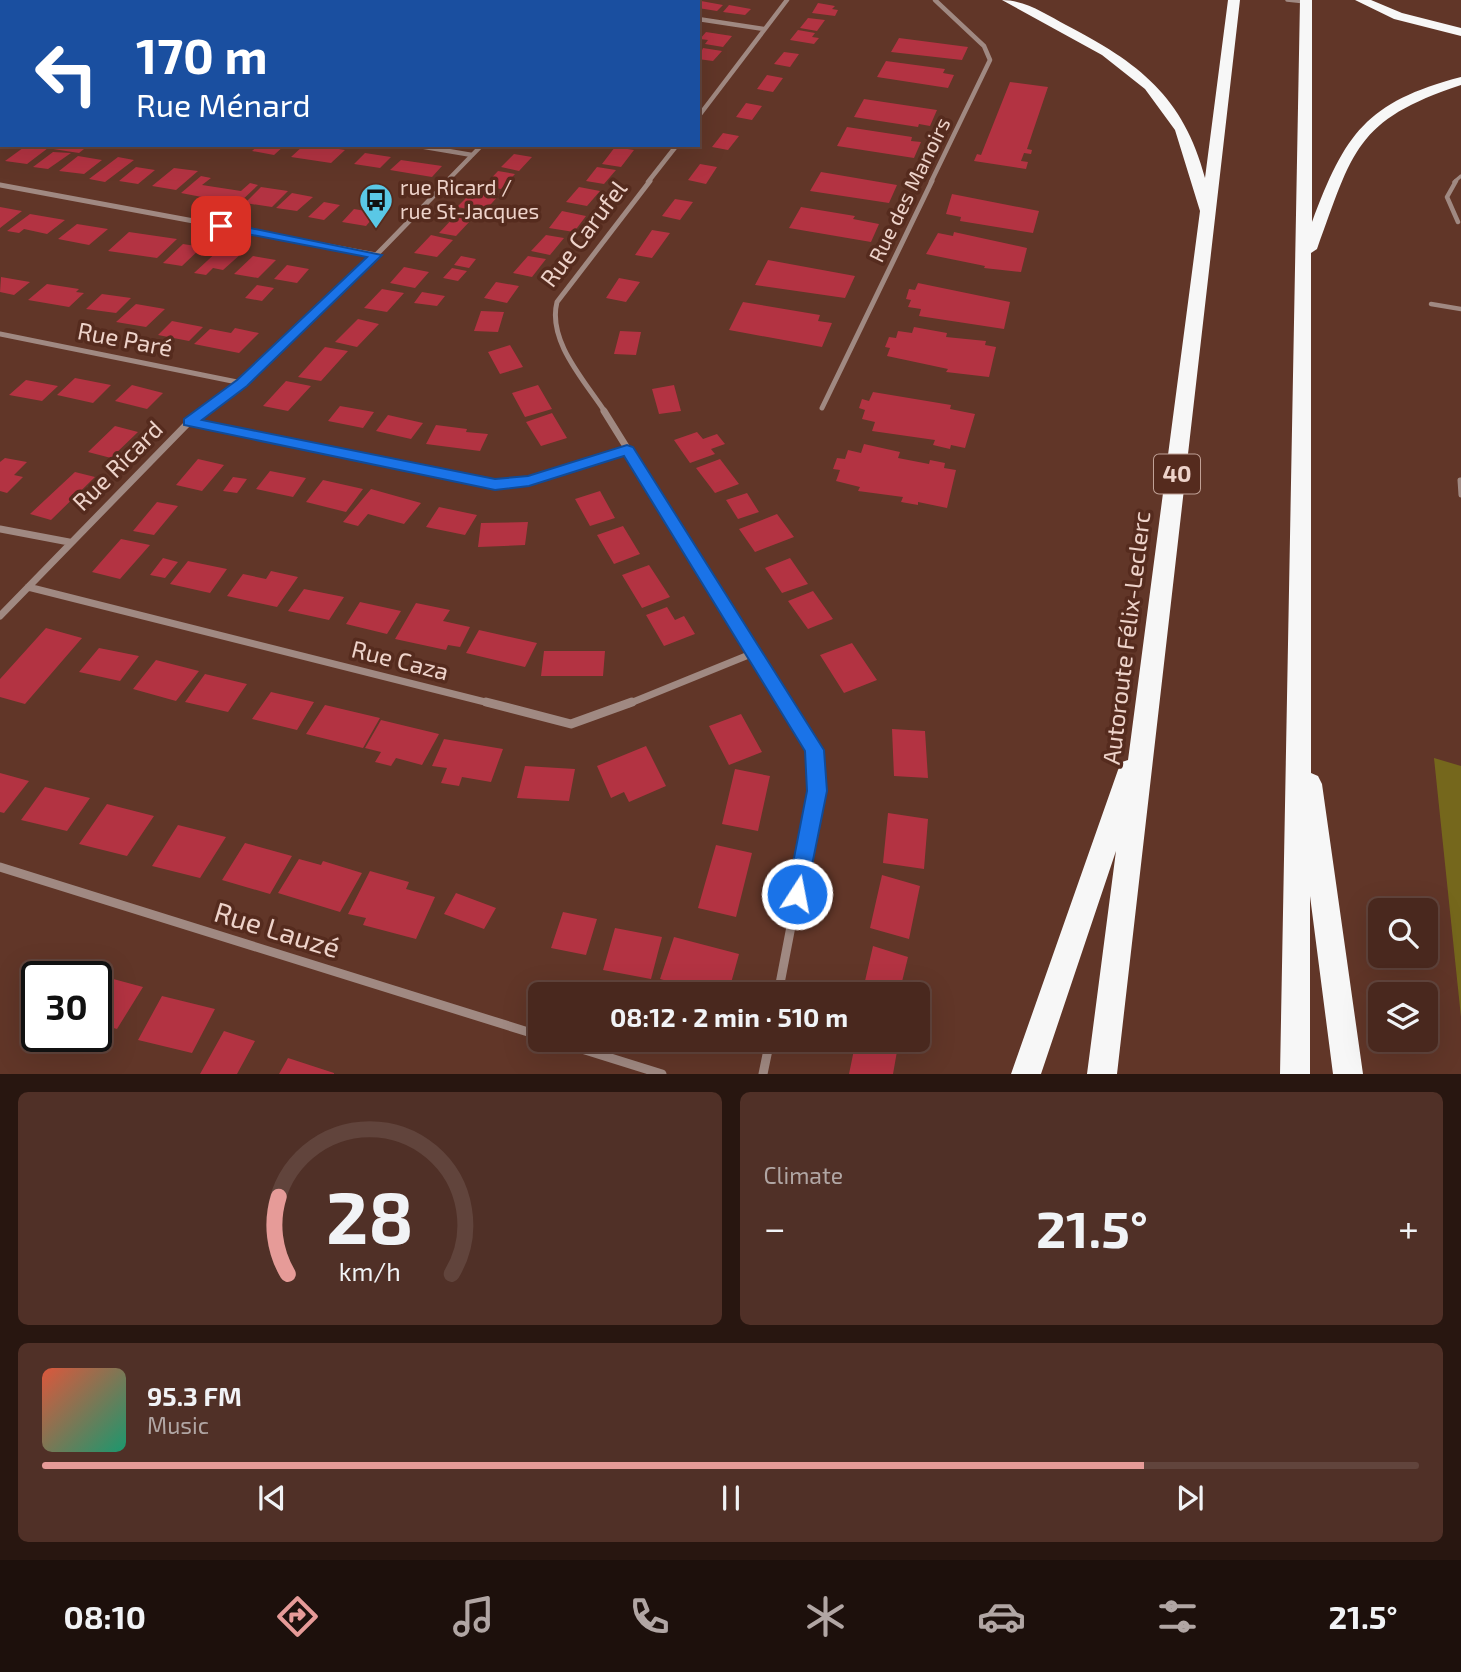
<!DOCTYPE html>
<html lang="en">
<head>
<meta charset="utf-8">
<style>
  :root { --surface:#49281e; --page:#503027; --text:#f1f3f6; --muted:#b1a6a4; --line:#61443c; --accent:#e69b98 }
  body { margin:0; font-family:"Exo 2",sans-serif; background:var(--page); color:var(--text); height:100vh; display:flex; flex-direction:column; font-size:26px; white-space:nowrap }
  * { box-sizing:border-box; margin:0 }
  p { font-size:23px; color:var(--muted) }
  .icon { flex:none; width:38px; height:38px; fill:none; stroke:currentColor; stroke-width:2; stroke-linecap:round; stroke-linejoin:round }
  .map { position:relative; height:1074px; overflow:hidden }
  .side { display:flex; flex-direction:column; gap:18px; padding:18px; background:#281610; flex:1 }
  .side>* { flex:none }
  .guide { position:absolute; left:0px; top:0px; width:700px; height:147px; box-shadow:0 7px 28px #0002,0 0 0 2px var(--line); background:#1a4fa0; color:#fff; overflow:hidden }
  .buttons { position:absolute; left:1368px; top:898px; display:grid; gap:14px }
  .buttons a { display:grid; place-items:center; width:70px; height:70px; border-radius:10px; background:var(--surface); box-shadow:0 7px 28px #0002,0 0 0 2px var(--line); font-size:35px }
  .speed { position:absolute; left:21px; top:961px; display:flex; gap:14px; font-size:35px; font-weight:700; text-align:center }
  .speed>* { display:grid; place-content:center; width:91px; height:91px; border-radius:50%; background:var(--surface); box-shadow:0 7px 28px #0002,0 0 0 2px var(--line); line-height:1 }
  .speed .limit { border:4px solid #111; border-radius:10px; background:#fff; color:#111 }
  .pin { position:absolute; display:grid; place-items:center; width:60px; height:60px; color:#fff; margin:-30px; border-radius:14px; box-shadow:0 4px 10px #0006 }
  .me { position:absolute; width:77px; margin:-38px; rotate:11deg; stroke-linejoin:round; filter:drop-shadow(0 0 5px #0008) }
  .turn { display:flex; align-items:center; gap:24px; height:147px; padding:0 21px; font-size:32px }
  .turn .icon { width:91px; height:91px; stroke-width:2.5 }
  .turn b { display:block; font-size:49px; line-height:60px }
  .big { font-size:52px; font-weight:700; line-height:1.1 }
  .side .widget { flex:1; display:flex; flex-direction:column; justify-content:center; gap:10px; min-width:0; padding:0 24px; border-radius:10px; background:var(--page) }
  .side .dial { align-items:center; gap:0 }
  .dial svg { height:182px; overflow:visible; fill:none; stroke:var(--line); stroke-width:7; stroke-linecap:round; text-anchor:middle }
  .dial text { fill:var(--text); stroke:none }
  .song { display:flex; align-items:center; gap:21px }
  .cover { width:84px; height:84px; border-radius:10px; background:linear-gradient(135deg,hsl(10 70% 55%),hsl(160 70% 35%)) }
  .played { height:7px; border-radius:4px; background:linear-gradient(90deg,var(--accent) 80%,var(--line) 80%) }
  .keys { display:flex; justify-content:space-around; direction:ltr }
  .heat { display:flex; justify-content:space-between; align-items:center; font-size:38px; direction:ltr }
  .side .tiles { flex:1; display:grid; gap:18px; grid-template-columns:1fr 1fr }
  .widget:last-child { grid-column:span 2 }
  .trip { position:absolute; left:528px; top:982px; width:402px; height:70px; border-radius:10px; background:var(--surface); box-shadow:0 7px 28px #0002,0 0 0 2px var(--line); font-weight:700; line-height:70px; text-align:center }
  .menu { display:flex; height:112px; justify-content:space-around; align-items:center; background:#1d100c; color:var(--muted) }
  .menu .icon { width:49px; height:49px }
  .menu .on { color:var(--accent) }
  .menu b { font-size:32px; color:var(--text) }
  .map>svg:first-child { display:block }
  .green { fill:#75671c }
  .building { fill:#b33342 }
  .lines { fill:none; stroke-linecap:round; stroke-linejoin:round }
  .lane-far2 { stroke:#a08982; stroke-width:3.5 }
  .lane-far1 { stroke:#a08982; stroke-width:4.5 }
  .lane { stroke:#a08982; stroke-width:5 }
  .street-far3 { stroke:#a08982; stroke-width:4.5 }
  .street-far2 { stroke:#a08982; stroke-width:5 }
  .street-far1 { stroke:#a08982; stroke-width:7 }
  .street { stroke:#a08982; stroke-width:9 }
  .highway { fill:#f7f7f7; fill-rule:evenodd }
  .rail-casing { stroke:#c6a79c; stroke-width:5 }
  .rail { stroke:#552b1e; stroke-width:3.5; stroke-dasharray:10; stroke-linecap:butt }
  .route { fill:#1a73e8; stroke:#114b97; stroke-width:2 }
  .labels { text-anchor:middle; stroke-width:7; stroke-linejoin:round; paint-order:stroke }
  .far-poi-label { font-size:21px; fill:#eed3ca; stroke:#552b1e; text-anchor:start }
  .far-street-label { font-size:21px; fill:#eed3ca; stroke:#552b1e }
  .shield { fill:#552b1e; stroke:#c0a196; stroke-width:2 }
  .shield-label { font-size:23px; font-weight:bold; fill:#eed3ca }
  .street-label { font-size:24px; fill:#eed3ca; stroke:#552b1e }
  .near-street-label { font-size:28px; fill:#eed3ca; stroke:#552b1e }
</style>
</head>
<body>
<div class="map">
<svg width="1461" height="1074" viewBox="0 0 1461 1074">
  <rect width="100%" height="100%" fill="#613628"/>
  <path class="green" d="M1434,758L1461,766V1017Z"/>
  <path class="building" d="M701,1L723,5L717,11L698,8Z
    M818,3L835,6L832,9L838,10L835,16L812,13Z
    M729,5L751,9L745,15L723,12Z
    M808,18L825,20L817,31L800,28Z
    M798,30L815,33L812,37L819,38L814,44L790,40Z
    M706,32L732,36L723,47L705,44L708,40L700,39Z
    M899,38L968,47L962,60L891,52Z
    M703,48L722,51L713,61L698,59Z
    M784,52L799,54L790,67L774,64Z
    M886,61L945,69L943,73L954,75L948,88L877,77Z
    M767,75L783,78L773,92L757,89Z
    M1010,82L1048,87L1027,149L1032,150L1031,154L1024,153L1021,161L1028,162L1026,169L974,161L977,154L981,155Z
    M864,99L937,110L930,126L919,124L918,127L854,117Z
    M746,103L762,106L752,120L736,117Z
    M847,127L912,137L911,141L921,142L914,158L837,146Z
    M723,133L739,136L728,150L712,147Z
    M27,145H52L27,164L5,161Z
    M58,145H89L79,153L53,149Z
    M259,145H285L274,155L252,151Z
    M304,145H313L345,150L331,163L291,157Z
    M615,147L634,150L621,167L602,164Z
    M53,152L71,153L48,169L33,167Z
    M365,153L391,157L380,168L354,164Z
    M514,154L532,157L519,171L501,167Z
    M78,156L102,160L84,174L59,171Z
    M118,157L134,160L105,182L89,179Z
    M401,160L442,166L432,177L390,170Z
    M700,164L717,167L706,184L688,180Z
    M136,167L155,170L138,184L119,181Z
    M597,167L616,170L604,184L586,181Z
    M174,168L198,171L176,190L152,186Z
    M498,171L515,174L501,189L484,186Z
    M821,172L897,185L889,203L810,191Z
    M201,176L211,178L202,185L241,191L250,183L258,185L238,204L181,193Z
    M261,187L288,191L272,207L245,203Z
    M579,187L600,191L587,206L566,202Z
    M480,192L499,195L484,212L457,207L466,198L473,199Z
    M292,193L313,197L297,211L276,208Z
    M952,194L1039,211L1033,233L960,221L961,217L946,214Z
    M675,199L693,202L680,220L662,216Z
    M324,202L340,205L324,220L308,217Z
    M0,207L22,211L0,228Z
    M801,207L855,216L853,219L879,224L871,242L789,228Z
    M354,209L377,213L366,226L342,222Z
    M562,211L586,216L574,232L549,228Z
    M30,214L65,220L47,234L24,229L19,233L7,231Z
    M454,217L471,220L456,236L439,233Z
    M77,224L108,229L89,245L58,239Z
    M652,230L670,233L652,258L635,255Z
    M129,232L177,239L157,258L108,251Z
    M954,232L1027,248L1021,272L984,268L985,266L926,254L938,233L953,236Z
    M431,235L453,240L437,257L414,253Z
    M546,235L564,238L550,255L531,251Z
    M183,244L202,247L182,266L163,263Z
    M220,249L242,253L223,270L213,268L206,275L194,273Z
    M253,256L276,260L258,278L234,274Z
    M461,256L476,259L469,268L454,265Z
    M528,256L546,259L532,277L513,273Z
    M768,260L855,276L845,298L755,285Z
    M287,265L309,269L297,283L274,279Z
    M404,267L429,272L415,288L390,283Z
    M452,268L467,271L458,281L443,278Z
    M1,277L30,282L14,295L0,292Z
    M619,278L640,282L626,302L606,298Z
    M496,282L519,286L507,303L484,298Z
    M918,283L1010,302L1004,329L919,316L921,309L908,307L911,300L906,299L909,289L915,290Z
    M47,284L79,289L76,292L84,293L69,307L28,300Z
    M257,285L274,288L262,301L245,298Z
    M382,289L404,293L387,312L364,308Z
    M422,292L445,296L437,306L414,303Z
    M102,294L131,298L116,313L86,309Z
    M743,302L820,315L818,321L832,323L822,347L729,330Z
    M136,304L165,309L146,327L116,322Z
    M481,311L504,312L498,332L474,331Z
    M358,319L379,324L357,347L335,342Z
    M172,321L203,327L189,341L158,335Z
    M914,327L947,333L946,337L986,341L985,345L996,347L989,377L946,372L948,369L887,356L890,348L885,347L889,337L896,338L898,331L912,333Z
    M235,328L259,333L239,353L194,344L210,329L231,333Z
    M620,331L641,332L636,355L614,354Z
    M510,345L523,367L500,374L488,352Z
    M325,347L348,351L321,381L298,377Z
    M75,378L111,385L93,403L57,395Z
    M26,380L58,386L42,401L9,395Z
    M286,381L311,386L288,411L263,406Z
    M132,385L163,393L147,409L115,401Z
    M538,385L552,409L525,417L512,393Z
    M674,385L681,411L659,414L652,389Z
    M873,392L951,405L950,409L975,414L965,448L951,445L950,449L933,445L935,440L872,431L875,422L862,419L865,410L859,408L862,399L869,401Z
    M340,406L374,412L363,428L328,421Z
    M552,413L567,438L541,446L526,422Z
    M388,415L423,423L411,439L376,431Z
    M436,425L467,429L466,432L488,434L480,451L426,444Z
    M115,426L138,432L111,458L88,452Z
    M697,432L703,439L717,434L725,444L711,449L715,454L690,463L674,440Z
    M864,444L900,452L898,458L929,464L930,460L945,463L944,468L956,470L947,508L918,502V505L901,502L903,497L858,491L860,487L836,481L840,470L833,469L837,458L845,459L848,450L861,453Z
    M5,458L27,462L14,475L23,477L7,493L0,491V462Z
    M198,459L224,465L202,491L176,485Z
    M720,459L739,484L715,493L696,468Z
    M270,471L306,478L293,497L256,489Z
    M75,472L95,477L51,520L30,514Z
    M233,477L247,479L237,493L223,491Z
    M323,480L363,489L346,512L306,502Z
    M371,489L421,503L404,524L368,514L358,526L343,522Z
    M600,491L615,518L590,526L575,499Z
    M747,493L759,512L738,519L726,500Z
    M157,502L178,506L154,535L133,531Z
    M439,507L477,515L465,535L426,527Z
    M777,514L794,537L755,552L739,529Z
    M528,522L525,545L478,547L481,523Z
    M623,526L640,554L614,564L597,535Z
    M121,539L150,545L120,579L92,572Z
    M163,558L178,562L165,578L150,575Z
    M790,558L808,584L782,593L765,568Z
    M188,561L227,569L210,593L170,584Z
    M649,565L670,597L642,608L622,575Z
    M271,571L298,577L277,607L227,596L243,574L266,579Z
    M304,589L344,597L329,620L288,611Z
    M813,591L833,619L808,629L788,601Z
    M360,602L401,611L387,634L346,624Z
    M416,603L450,610L443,621L470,627L460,647L448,645L446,650L395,639Z
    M667,607L675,620L684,616L695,634L664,646L646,615Z
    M46,628L82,638L25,704L0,697V679Z
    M479,630L537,643L525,667L466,653Z
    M852,643L877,680L844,693L820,655Z
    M99,648L139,656L120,681L79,672Z
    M544,651H605L603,676H541Z
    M156,660L199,671L176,701L133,689Z
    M205,674L247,684L228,712L185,702Z
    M271,692L314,702L297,730L252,719Z
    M325,705L380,718L363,748L306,734Z
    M741,714L762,752L729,765L709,726Z
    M381,720L439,734L422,765L396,758L391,766L375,762L381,752L365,748Z
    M892,729L925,731L928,778L894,776Z
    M444,739L503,749L491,782L462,777L459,786L441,783L447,768L432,766Z
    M646,746L666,786L629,802L624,792L611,798L597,766Z
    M525,766L575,769L569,801L517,798Z
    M735,769L770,776L758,831L722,824Z
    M0,773L29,781L4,813L0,812Z
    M45,787L90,798L67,831L21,820Z
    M107,804L154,816L127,856L79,844Z
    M888,813L928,819L924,869L883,863Z
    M178,825L226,837L200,878L152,866Z
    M245,843L292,856L270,894L222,880Z
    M716,845L752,853L736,917L698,908Z
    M299,859L321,865L323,861L362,873L340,912L278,893Z
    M370,871L409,882L406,889L435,897L416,939L363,925L366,918L348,914Z
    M882,875L920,886L909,939L870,928Z
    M456,893L496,908L484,929L444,914Z
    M563,912L597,919L586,955L551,948Z
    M615,928L662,937L651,979L603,970Z
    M674,937L739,954L728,994H716L660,979Z
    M873,946L908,957L899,994H862Z
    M91,973L143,987L117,1029L96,1023V976H89Z
    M162,996L215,1009L192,1053L138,1040Z
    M224,1031L255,1041L237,1074H200Z
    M856,1040H899L893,1074H849Z
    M288,1058L334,1073V1074H279Z"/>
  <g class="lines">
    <path class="lane-far2" d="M1287,0L1306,2
      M0,53L2,49
      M1454,182L1461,176"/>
    <path class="lane-far1" d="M1456,181L1447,197L1458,222
      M1431,304L1461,309"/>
    <path class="lane" d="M1460,480L1461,495"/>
    <path class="street-far3" d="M134,2L137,0
      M300,2L304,0
      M477,2L479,0
      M629,2L631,0
      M698,19L764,29
      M698,117L787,0
      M413,145L472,155
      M446,182L482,145
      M648,182L677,145
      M931,182L990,60L984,46L935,0"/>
    <path class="street-far2" d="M0,185L376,255
      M0,334L242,383
      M822,408L932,181
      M202,412C292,346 370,261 448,181
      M605,412C585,381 547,341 557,302L650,181"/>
    <path class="street-far1" d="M604,411L786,704
      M189,422L495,484L529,481L627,450
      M0,529L69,542
      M28,587L493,704
      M0,616L189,422L204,411
      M628,704L756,652"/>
    <path class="street" d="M486,702L571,724L632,702
      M0,867L541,1036
      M778,994L817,791L814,750L785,702
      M553,1040L662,1074
      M763,1074L770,1040"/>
    <path class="highway" d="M1002,0C1025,0 1046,14 1066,25C1138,62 1184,97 1205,178L1228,0H1240L1117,1074H1087L1116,851L1041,1074H1011L1118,770L1122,762L1128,760L1200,211L1175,130L1145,89L1102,55Z
      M1300,0H1312V222C1345,134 1366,102 1461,77V85C1355,120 1353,151 1317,249L1311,253V773L1318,776L1322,784L1363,1074H1333L1310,896V1074H1280Z
      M1355,0H1371L1402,13L1461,28V36L1394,19Z"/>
    <g class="rail-casing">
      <path id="rail" d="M0,36L2,32"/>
    </g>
    <use href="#rail" class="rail"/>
  </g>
  <path class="route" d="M221,222L382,255L247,386L202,420L495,479L528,476L627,445L633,447L824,750L827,791L805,900L797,903L790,900L787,894L807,791L805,751L624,456L529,486L495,490L184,425V419L237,380L367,257L216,228L215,226Z"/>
  <defs>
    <g id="bus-pin" transform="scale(1.75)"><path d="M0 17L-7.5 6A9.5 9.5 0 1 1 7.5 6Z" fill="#5ac8e6" stroke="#552b1e"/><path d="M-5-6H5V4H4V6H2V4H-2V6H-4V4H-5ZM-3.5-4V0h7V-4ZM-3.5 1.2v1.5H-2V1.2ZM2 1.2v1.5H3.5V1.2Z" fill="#111"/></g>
  </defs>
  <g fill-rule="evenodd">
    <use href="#bus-pin" x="376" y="200"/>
  </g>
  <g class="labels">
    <g class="far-poi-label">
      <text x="400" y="195">rue Ricard /<tspan x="400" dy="24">rue St-Jacques</tspan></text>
    </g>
    <g class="far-street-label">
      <text transform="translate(910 190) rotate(-64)" y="7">Rue des Manoirs</text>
    </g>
    <rect class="shield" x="1154" y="454.5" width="46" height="39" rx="5"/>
    <g class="shield-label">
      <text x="1177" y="482">40</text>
    </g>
    <g class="street-label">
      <text transform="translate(584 234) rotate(-53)" y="8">Rue Carufel</text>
      <text transform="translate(125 340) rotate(11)" y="8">Rue Paré</text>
      <text transform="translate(118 466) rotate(-45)" y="8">Rue Ricard</text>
      <text transform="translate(1127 638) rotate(-83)" y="8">Autoroute Félix-Leclerc</text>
      <text transform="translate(400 661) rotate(14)" y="8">Rue Caza</text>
    </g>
    <g class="near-street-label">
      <text transform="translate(277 930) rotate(17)" y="10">Rue Lauzé</text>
    </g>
  </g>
</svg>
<div class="buttons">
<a><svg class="icon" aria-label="search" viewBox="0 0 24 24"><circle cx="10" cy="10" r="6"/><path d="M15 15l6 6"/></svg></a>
<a><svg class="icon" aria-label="layers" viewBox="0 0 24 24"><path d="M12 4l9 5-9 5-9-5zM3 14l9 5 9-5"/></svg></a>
</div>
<div class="speed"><div class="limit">30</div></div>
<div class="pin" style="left:221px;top:226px;background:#d93025"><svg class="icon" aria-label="arrive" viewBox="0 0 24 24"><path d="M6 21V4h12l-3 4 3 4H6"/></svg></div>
<svg class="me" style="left:797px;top:894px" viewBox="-20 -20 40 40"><circle r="17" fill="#1a73e8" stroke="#fff" stroke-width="3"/><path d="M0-11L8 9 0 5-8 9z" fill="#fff"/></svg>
<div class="trip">08:12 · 2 min · 510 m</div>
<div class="guide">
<div class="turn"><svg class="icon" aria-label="left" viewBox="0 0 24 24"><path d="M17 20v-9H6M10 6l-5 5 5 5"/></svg><div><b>170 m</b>Rue Ménard</div></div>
</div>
</div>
<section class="side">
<div class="tiles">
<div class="widget dial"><svg viewBox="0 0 100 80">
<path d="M14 69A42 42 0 1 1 86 69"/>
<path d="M14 69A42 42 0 0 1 10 35" stroke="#e69b98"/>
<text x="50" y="56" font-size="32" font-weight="700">28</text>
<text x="50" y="72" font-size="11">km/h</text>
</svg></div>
<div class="widget"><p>Climate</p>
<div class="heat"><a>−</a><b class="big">21.5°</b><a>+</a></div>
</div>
<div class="widget">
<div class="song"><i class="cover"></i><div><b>95.3 FM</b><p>Music</p></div></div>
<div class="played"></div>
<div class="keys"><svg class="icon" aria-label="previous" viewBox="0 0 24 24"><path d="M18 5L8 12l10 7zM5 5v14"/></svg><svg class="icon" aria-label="pause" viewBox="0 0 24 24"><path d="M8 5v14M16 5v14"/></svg><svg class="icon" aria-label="next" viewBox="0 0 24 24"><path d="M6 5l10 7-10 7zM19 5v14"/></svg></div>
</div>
</div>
</section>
<nav class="menu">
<b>08:10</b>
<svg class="icon on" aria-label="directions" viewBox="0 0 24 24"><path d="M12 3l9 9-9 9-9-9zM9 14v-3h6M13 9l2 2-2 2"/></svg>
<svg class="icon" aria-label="music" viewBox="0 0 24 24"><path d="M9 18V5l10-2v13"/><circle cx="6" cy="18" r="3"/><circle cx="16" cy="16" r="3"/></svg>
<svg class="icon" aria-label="phone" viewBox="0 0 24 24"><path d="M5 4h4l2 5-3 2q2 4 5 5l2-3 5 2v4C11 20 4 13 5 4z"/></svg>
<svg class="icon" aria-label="climate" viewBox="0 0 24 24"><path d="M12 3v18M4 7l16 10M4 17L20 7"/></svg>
<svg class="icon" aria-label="car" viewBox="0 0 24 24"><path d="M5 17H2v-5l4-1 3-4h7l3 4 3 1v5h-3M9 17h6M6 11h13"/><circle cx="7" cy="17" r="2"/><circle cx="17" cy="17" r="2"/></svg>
<svg class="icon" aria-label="filters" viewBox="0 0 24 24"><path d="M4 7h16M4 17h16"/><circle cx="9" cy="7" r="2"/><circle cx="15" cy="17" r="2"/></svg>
<b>21.5°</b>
</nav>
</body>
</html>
